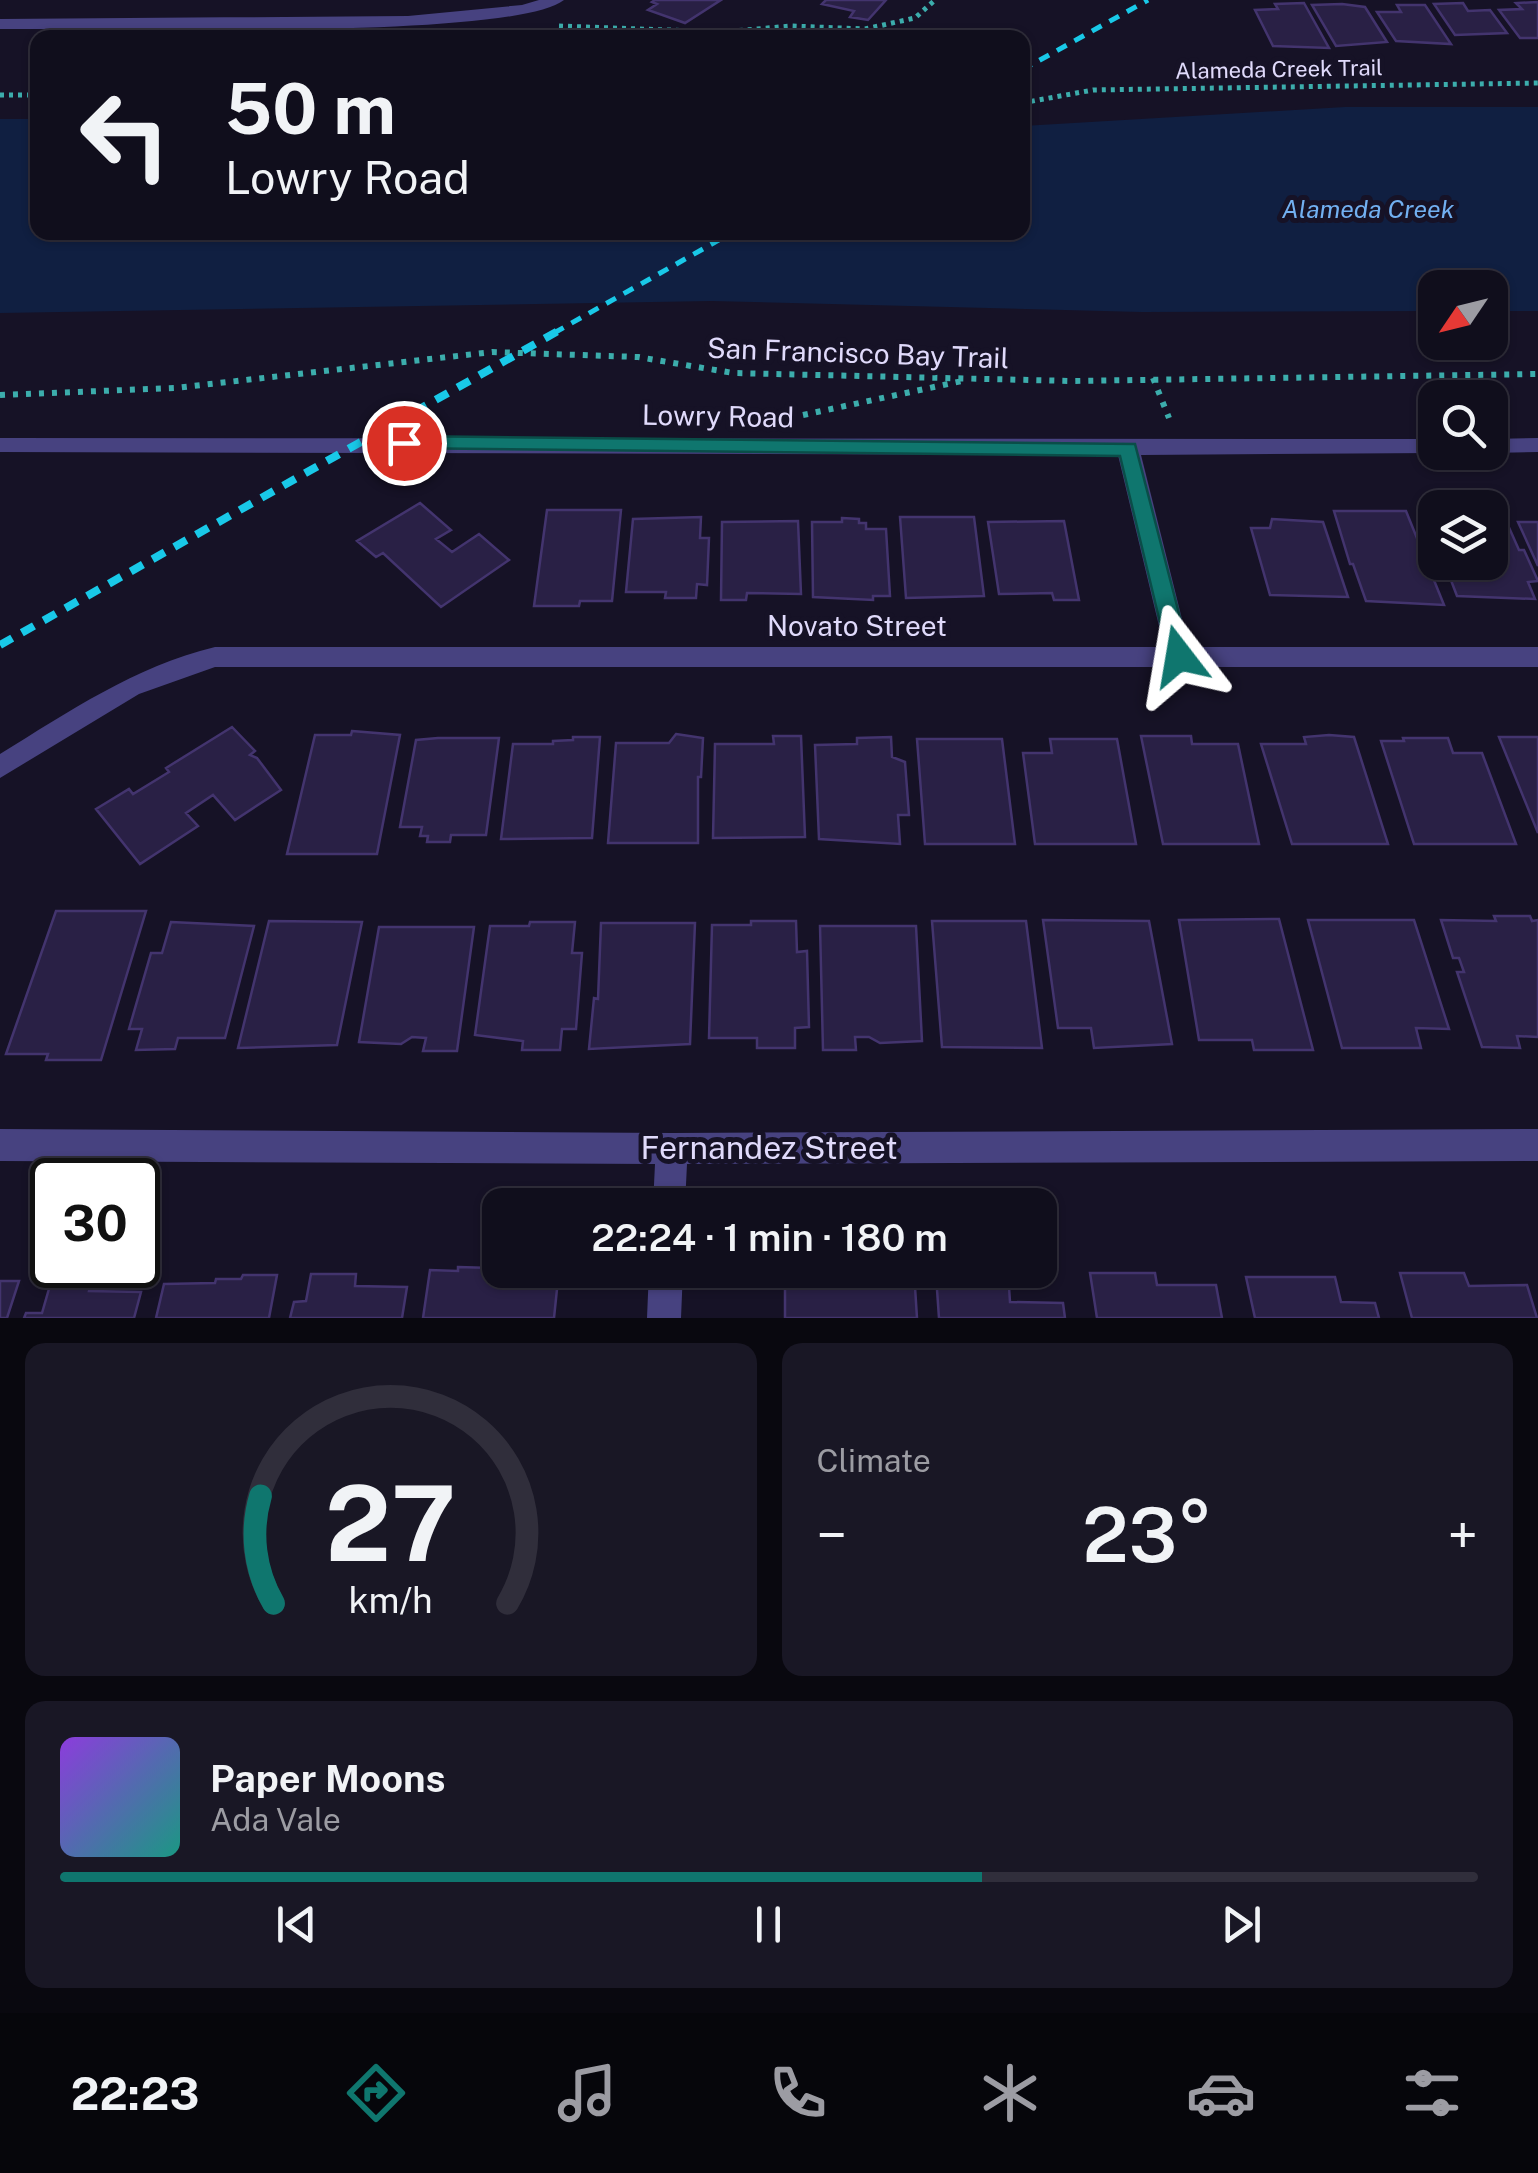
<!DOCTYPE html>
<html lang="en">
<head>
<meta charset="utf-8">
<style>
  :root { --surface:#100e1c; --page:#191725; --text:#f1f3f6; --muted:#9c9ca3; --line:#302e3b; --accent:#0f766e }
  body { margin:0; font-family:"Public Sans",sans-serif; background:var(--page); color:var(--text); height:100vh; display:flex; flex-direction:column; font-size:38px; white-space:nowrap }
  * { box-sizing:border-box; margin:0 }
  p { font-size:32px; color:var(--muted) }
  .icon { flex:none; width:55px; height:55px; fill:none; stroke:currentColor; stroke-width:2; stroke-linecap:round; stroke-linejoin:round }
  .map { position:relative; height:1318px; overflow:hidden }
  .details { display:flex; flex-direction:column; gap:25px; padding:25px; background:#09080f; flex:1 }
  .details>* { flex:none }
  .top-card { position:absolute; left:30px; top:30px; width:1000px; height:210px; border-radius:20px; box-shadow:0 2px 8px #0004,0 0 0 2px var(--line); background:#100e1c; color:var(--text); overflow:hidden }
  .needle { width:65px; rotate:235deg }
  .controls { position:absolute; left:1418px; top:270px; display:grid; gap:20px }
  .controls a { display:grid; place-items:center; width:90px; height:90px; border-radius:20px; background:var(--surface); box-shadow:0 2px 8px #0004,0 0 0 2px var(--line); font-size:50px }
  .speed { position:absolute; left:30px; top:1158px; display:flex; gap:20px; font-size:50px; font-weight:700; text-align:center }
  .speed>* { display:grid; place-content:center; width:130px; height:130px; border-radius:50%; background:var(--surface); box-shadow:0 2px 8px #0004,0 0 0 2px var(--line); line-height:1 }
  .speed .limit { border:5px solid #111; border-radius:15px; background:#fff; color:#111 }
  .pin { position:absolute; display:grid; place-items:center; width:85px; height:85px; color:#fff; margin:-42px; border:5px solid #fff; border-radius:50%; box-shadow:0 2px 10px #0007 }
  .me { position:absolute; width:110px; margin:-55px; rotate:346deg; stroke-linejoin:round; filter:drop-shadow(0 0 8px #0008) }
  .turn { display:flex; align-items:center; gap:35px; height:210px; padding:0 30px; font-size:45px }
  .turn .icon { width:130px; height:130px; stroke-width:2.5 }
  .turn b { display:block; font-size:70px; line-height:85px }
  .big { font-size:75px; font-weight:600; line-height:1.1 }
  .details .widget { flex:1; display:flex; flex-direction:column; justify-content:center; gap:15px; min-width:0; padding:0 35px; border-radius:20px; background:var(--page) }
  .details .dial { align-items:center; gap:0 }
  .dial svg { height:260px; overflow:visible; fill:none; stroke:var(--line); stroke-width:7; stroke-linecap:round; text-anchor:middle }
  .dial text { fill:var(--text); stroke:none }
  .song { display:flex; align-items:center; gap:30px }
  .cover { width:120px; height:120px; border-radius:15px; background:linear-gradient(135deg,hsl(270 70% 55%),hsl(170 70% 35%)) }
  .played { height:10px; border-radius:5px; background:linear-gradient(90deg,var(--accent) 65%,var(--line) 65%) }
  .keys { display:flex; justify-content:space-around; direction:ltr }
  .heat { display:flex; justify-content:space-between; align-items:center; font-size:55px; direction:ltr }
  .details .tiles { flex:1; display:grid; gap:25px; grid-template-columns:1fr 1fr }
  .widget:last-child { grid-column:span 2 }
  .trip { position:absolute; left:482px; top:1188px; width:575px; height:100px; border-radius:20px; background:var(--surface); box-shadow:0 2px 8px #0004,0 0 0 2px var(--line); font-weight:600; line-height:100px; text-align:center }
  .dock { display:flex; height:160px; justify-content:space-around; align-items:center; background:#06060b; color:var(--muted) }
  .dock .icon { width:70px; height:70px }
  .dock .selected { color:var(--accent) }
  .dock b { font-size:45px; color:var(--text) }
  .map>svg:first-child { display:block }
  .water { fill:#101f41 }
  .building { fill:#292045; stroke:#43346e; stroke-width:2.5 }
  .lines { fill:none; stroke-linecap:round; stroke-linejoin:round }
  .path-far1 { stroke:#3cadac; stroke-width:5; stroke-dasharray:4 5; stroke-linecap:butt }
  .path { stroke:#3cadac; stroke-width:6; stroke-dasharray:5 8; stroke-linecap:butt }
  .minor { fill:#474280; fill-rule:evenodd }
  .rail-far1 { stroke:#19c9e8; stroke-width:5; stroke-dasharray:11 9; stroke-linecap:butt }
  .rail { stroke:#19c9e8; stroke-width:8; stroke-dasharray:14 11; stroke-linecap:butt }
  .route { fill:#0f766e; stroke:#0a4d48; stroke-width:2.5 }
  .labels { text-anchor:middle; stroke-width:10; stroke-linejoin:round; paint-order:stroke }
  .far-street-label { font-size:22px; fill:#e0dafb; stroke:#161226 }
  .far-water-label { font-size:25px; font-style:italic; fill:#72b0f1; stroke:#161226 }
  .street-label { font-size:28px; fill:#e0dafb; stroke:#161226 }
  .near-street-label { font-size:32px; fill:#e0dafb; stroke:#161226 }
</style>
</head>
<body>
<div class="map">
<svg width="1538" height="1318" viewBox="0 0 1538 1318">
  <rect width="100%" height="100%" fill="#161226"/>
  <path class="water" d="M1345,107H1538V311H1490V288H1435V311L1142,312L711,301L0,313V119H37L38,232H1022L1023,126Z"/>
  <path class="building" d="M655,0H721L685,23L648,10L657,4L652,2Z
    M826,0H886L868,20L850,17L854,11L822,4Z
    M1538,2V38H1520L1499,10L1522,9L1516,3Z
    M1304,3L1329,48L1273,46L1255,10L1278,9L1275,4Z
    M1463,3L1468,11L1490,10L1507,33L1455,35L1434,4Z
    M1342,4L1365,7L1387,42L1336,46L1312,5Z
    M1397,5H1425L1451,44L1396,41L1377,12H1401Z
    M420,503L451,530L436,539L452,552L479,534L509,560L441,607L383,553L376,557L357,541Z
    M547,510H621L612,601H580L579,606H534Z
    M1334,511H1406L1444,605L1366,601L1353,564H1350Z
    M701,517L700,538H709L707,585L697,584L696,598H665L666,592H626L633,519Z
    M900,517H974L984,596L906,598Z
    M842,518L859,519V523H866V529H886L890,596H873V600L813,597L812,522H842Z
    M1272,519L1323,522L1348,597L1270,595L1251,528H1270Z
    M798,521L801,594L747,593L746,600H721L722,522Z
    M1064,521L1079,600H1054L1052,593L999,594L988,522Z
    M1518,522H1538V566Z
    M1490,523H1507L1519,550H1524L1538,581L1528,582L1535,599L1457,596L1444,562H1490Z
    M232,727L255,751L250,755L257,758L281,790L235,820L213,795L186,813L198,826L140,864L96,809L129,789L133,794L169,772L166,768Z
    M352,731L400,735L377,854H287L315,735H351Z
    M676,734L703,738L701,777H698V843H608L616,743H669Z
    M1329,735L1354,737L1388,844H1292L1261,744H1306L1304,737Z
    M773,736H801L805,837L713,838L715,744H774Z
    M1141,736H1191L1192,744H1238L1259,844H1163Z
    M573,737H600L592,838L501,839L513,744H553V741L573,740Z
    M891,737L892,757L905,762L909,815H898L900,844L819,839L815,745L857,744V738Z
    M1499,737H1538V833Z
    M438,738H499L486,835H451L450,842H427L428,836H420L422,827H400L416,740Z
    M1403,738H1448L1453,753H1482L1516,844H1414L1381,741H1404Z
    M917,739H1002L1015,844H925Z
    M1050,739H1117L1136,844H1035L1023,753H1052Z
    M56,911H146L101,1060H46L48,1054H6Z
    M1494,916H1530L1532,921L1538,920V1037L1517,1036L1520,1048L1482,1047L1457,972H1464L1459,958H1453L1441,920L1496,921Z
    M1279,919L1313,1050H1254L1252,1040H1199L1179,920Z
    M1043,920L1149,921L1172,1044L1094,1048L1091,1028H1058Z
    M1308,920H1414L1449,1029L1416,1028L1421,1048H1342Z
    M269,921L362,922L337,1045L238,1048Z
    M751,921H796L797,952L807,951L809,1027L795,1028V1048H757V1038H709L712,925H751Z
    M932,921H1026L1042,1048L942,1047Z
    M171,922L254,926L225,1038H178L175,1049L136,1050L142,1029H129L151,953H162Z
    M530,922H575L572,953H582L576,1029H562L560,1050H522L523,1041L475,1035L490,926H529Z
    M601,923H695L690,1044L589,1049L594,998L598,999Z
    M820,926H916L922,1041L880,1043L869,1037H855L856,1050H823Z
    M379,927H474L457,1051H423L426,1038L412,1037L401,1044L359,1042Z
    M458,1267L559,1270L554,1318H423L430,1270L458,1271Z
    M785,1270L914,1271L917,1318H785Z
    M1090,1273H1155L1157,1285H1216L1222,1318H1097Z
    M1400,1273H1464L1469,1286L1527,1285L1537,1318H1412Z
    M93,1274L89,1291L141,1292L134,1318H24L26,1313H42L53,1275Z
    M311,1274H356L355,1286L407,1287L402,1318H290L294,1302L306,1301Z
    M243,1275H277L269,1318H156L164,1284L215,1283L216,1279H241Z
    M936,1275L983,1276L984,1287H1009L1010,1302L1063,1303L1065,1318H939Z
    M1246,1277H1335L1341,1302L1375,1303L1379,1318H1255Z
    M0,1281H19L7,1318H0Z"/>
  <g class="lines">
    <path class="path-far1" d="M559,26L722,32L791,26L865,29L915,18L935,0
      M0,95H38
      M1022,103L1093,90L1538,83"/>
    <path class="path" d="M1153,378L1169,418
      M0,395L175,388L492,352L638,357L733,373L1072,381L1538,374
      M803,415L962,381"/>
    <path class="minor" d="M539,0H564C511,41 92,28 0,29V19L408,16L522,5Z
      M0,438L1435,439V452H1438L1435,453L1141,455L1189,647H1538V667H215L139,694L0,778V754C70,711 134,667 215,647H1164L1118,455L0,452Z
      M1538,438V452L1490,453L1487,452H1490V439Z
      M0,1129L672,1133L1538,1129V1161L687,1164L685,1205H653L655,1164L0,1161Z
      M649,1270H683L681,1318H647Z"/>
    <path class="rail-far1" d="M1022,70L1148,0
      M554,333L733,232"/>
    <path class="rail" d="M0,645L558,331"/>
  </g>
  <path class="route" d="M404,436L1135,444L1190,656L1179,665L1168,656L1120,456L397,448V438Z"/>
  <g class="labels">
    <g class="far-street-label">
      <text transform="translate(1279 69) rotate(-1)" y="8">Alameda Creek Trail</text>
    </g>
    <g class="far-water-label">
      <text x="1368" y="218">Alameda Creek</text>
    </g>
    <g class="street-label">
      <text transform="translate(858 353) rotate(2)" y="10">San Francisco Bay Trail</text>
      <text transform="translate(718 416) rotate(1)" y="10">Lowry Road</text>
      <text x="857" y="636">Novato Street</text>
    </g>
    <g class="near-street-label">
      <text x="769" y="1159">Fernandez Street</text>
    </g>
  </g>
</svg>
<div class="controls">
<a><svg class="needle" viewBox="-14 -14 28 28"><path d="M0-13l5 13h-10z" fill="#e53935"/><path d="M0 13l5-13h-10z" fill="#9c9ca3"/></svg></a>
<a><svg class="icon" aria-label="search" viewBox="0 0 24 24"><circle cx="10" cy="10" r="6"/><path d="M15 15l6 6"/></svg></a>
<a><svg class="icon" aria-label="layers" viewBox="0 0 24 24"><path d="M12 4l9 5-9 5-9-5zM3 14l9 5 9-5"/></svg></a>
</div>
<div class="speed"><div class="limit">30</div></div>
<div class="pin" style="left:404px;top:443px;background:#d93025"><svg class="icon" aria-label="arrive" viewBox="0 0 24 24"><path d="M6 21V4h12l-3 4 3 4H6"/></svg></div>
<svg class="me" style="left:1179px;top:656px" viewBox="-20 -20 40 40"><path d="M0-17L14 15 0 8-14 15z" fill="#0f766e" stroke="#fff" stroke-width="4"/></svg>
<div class="trip">22:24 · 1 min · 180 m</div>
<div class="top-card">
<div class="turn"><svg class="icon" aria-label="left" viewBox="0 0 24 24"><path d="M17 20v-9H6M10 6l-5 5 5 5"/></svg><div><b>50 m</b>Lowry Road</div></div>
</div>
</div>
<section class="details">
<div class="tiles">
<div class="widget dial"><svg viewBox="0 0 100 80">
<path d="M14 69A42 42 0 1 1 86 69"/>
<path d="M14 69A42 42 0 0 1 10 36" stroke="#0f766e"/>
<text x="50" y="56" font-size="32" font-weight="700">27</text>
<text x="50" y="72" font-size="11">km/h</text>
</svg></div>
<div class="widget"><p>Climate</p>
<div class="heat"><a>−</a><b class="big">23°</b><a>+</a></div>
</div>
<div class="widget">
<div class="song"><i class="cover"></i><div><b>Paper Moons</b><p>Ada Vale</p></div></div>
<div class="played"></div>
<div class="keys"><svg class="icon" aria-label="previous" viewBox="0 0 24 24"><path d="M18 5L8 12l10 7zM5 5v14"/></svg><svg class="icon" aria-label="pause" viewBox="0 0 24 24"><path d="M8 5v14M16 5v14"/></svg><svg class="icon" aria-label="next" viewBox="0 0 24 24"><path d="M6 5l10 7-10 7zM19 5v14"/></svg></div>
</div>
</div>
</section>
<nav class="dock">
<b>22:23</b>
<svg class="icon selected" aria-label="directions" viewBox="0 0 24 24"><path d="M12 3l9 9-9 9-9-9zM9 14v-3h6M13 9l2 2-2 2"/></svg>
<svg class="icon" aria-label="music" viewBox="0 0 24 24"><path d="M9 18V5l10-2v13"/><circle cx="6" cy="18" r="3"/><circle cx="16" cy="16" r="3"/></svg>
<svg class="icon" aria-label="phone" viewBox="0 0 24 24"><path d="M5 4h4l2 5-3 2q2 4 5 5l2-3 5 2v4C11 20 4 13 5 4z"/></svg>
<svg class="icon" aria-label="climate" viewBox="0 0 24 24"><path d="M12 3v18M4 7l16 10M4 17L20 7"/></svg>
<svg class="icon" aria-label="car" viewBox="0 0 24 24"><path d="M5 17H2v-5l4-1 3-4h7l3 4 3 1v5h-3M9 17h6M6 11h13"/><circle cx="7" cy="17" r="2"/><circle cx="17" cy="17" r="2"/></svg>
<svg class="icon" aria-label="filters" viewBox="0 0 24 24"><path d="M4 7h16M4 17h16"/><circle cx="9" cy="7" r="2"/><circle cx="15" cy="17" r="2"/></svg>
</nav>
</body>
</html>
